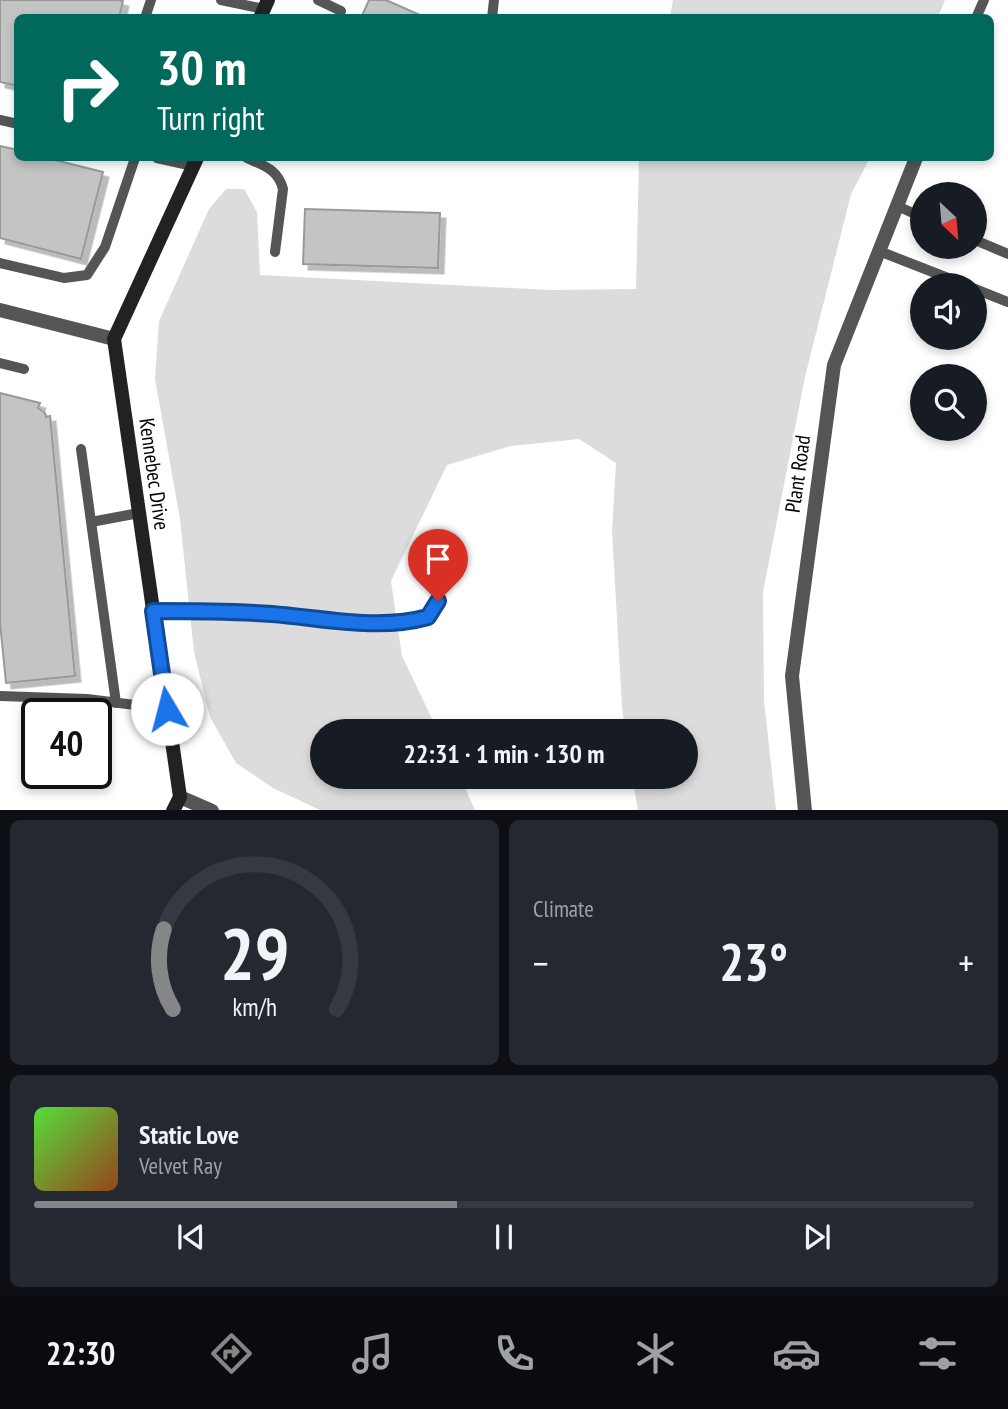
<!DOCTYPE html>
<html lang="en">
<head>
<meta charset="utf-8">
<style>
  :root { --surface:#171b24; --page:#242831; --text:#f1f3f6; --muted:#9ea1a6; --line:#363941; --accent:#858687 }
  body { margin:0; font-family:"PT Sans Narrow",sans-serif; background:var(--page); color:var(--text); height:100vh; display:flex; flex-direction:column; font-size:26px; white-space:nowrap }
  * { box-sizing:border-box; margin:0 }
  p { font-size:23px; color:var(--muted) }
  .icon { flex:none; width:38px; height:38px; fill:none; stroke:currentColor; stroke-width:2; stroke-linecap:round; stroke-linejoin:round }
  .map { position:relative; height:810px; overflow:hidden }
  .panel { display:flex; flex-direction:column; gap:10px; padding:10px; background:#0d0f14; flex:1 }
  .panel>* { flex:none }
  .banner { position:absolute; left:14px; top:14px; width:980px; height:147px; border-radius:10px; box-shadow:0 4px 10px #0003; background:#00695c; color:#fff; overflow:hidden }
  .needle { width:46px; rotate:154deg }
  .controls { position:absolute; left:910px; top:182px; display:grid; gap:14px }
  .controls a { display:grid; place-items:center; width:77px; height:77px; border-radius:50%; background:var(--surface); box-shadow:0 4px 10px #0003; font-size:35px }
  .speed { position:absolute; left:21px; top:698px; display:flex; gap:14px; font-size:35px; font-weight:700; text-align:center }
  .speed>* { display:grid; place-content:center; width:91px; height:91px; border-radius:50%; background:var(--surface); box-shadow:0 4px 10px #0003; line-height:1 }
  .speed .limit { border:4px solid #111; border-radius:10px; background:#fff; color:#111 }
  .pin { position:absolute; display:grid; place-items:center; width:60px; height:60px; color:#fff; margin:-72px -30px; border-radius:50% 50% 50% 0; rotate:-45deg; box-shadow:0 0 7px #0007 }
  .pin .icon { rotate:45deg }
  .me { position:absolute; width:77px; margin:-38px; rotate:352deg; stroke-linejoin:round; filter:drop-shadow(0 0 5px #0008) }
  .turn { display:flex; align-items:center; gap:24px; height:147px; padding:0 28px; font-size:32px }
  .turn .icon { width:91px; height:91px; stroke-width:2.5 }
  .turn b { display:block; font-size:49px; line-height:60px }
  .big { font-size:52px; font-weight:700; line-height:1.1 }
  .panel .card { flex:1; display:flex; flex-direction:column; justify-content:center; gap:10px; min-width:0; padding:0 24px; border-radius:10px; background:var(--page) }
  .panel .dial { align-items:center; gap:0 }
  .dial svg { height:182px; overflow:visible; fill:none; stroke:var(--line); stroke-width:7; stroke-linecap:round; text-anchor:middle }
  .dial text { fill:var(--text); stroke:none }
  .song { display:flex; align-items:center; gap:21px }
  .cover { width:84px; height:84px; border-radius:10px; background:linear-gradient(135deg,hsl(110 70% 55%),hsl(20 70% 35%)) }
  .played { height:7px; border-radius:4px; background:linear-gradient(90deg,var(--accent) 45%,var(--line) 45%) }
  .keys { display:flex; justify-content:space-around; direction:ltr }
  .heat { display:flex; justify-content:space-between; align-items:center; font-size:38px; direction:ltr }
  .panel .tiles { flex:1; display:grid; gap:10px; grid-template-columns:1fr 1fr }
  .card:last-child { grid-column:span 2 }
  .trip { position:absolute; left:310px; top:719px; width:388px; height:70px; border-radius:35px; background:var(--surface); box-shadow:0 4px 10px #0003; font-weight:700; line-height:70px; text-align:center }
  .menu { display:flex; height:112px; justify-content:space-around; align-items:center; background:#090b0e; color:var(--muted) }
  .menu .icon { width:49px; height:49px }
  .menu .current { color:var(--accent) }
  .menu b { font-size:32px; color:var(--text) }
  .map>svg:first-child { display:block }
  .green { fill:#dcdcdc }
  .building { fill:#c4c4c4; stroke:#999; stroke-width:2; filter:url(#shadow) }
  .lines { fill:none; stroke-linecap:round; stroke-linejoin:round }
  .lane { stroke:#555; stroke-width:10 }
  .street { stroke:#555; stroke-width:14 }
  .secondary { stroke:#222; stroke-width:14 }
  .route-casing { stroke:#114b97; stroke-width:18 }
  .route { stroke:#1a73e8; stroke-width:12 }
  .labels { text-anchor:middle; stroke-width:5; stroke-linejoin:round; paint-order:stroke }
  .street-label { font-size:21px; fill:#000; stroke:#fff }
</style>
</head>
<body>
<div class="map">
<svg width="1008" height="811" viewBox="0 0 1008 811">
  <defs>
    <filter id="shadow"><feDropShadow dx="5.5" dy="5.5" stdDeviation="0" flood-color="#0004"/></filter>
  </defs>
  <rect width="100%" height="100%" fill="#fff"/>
  <path class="green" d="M673,0H945L938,17H670Z
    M639,158H870L851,194L805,377L763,592L764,700L776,810H638L632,777H686V732L625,731L622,706L612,531L616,463L579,439L511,446L447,465L391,581L402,656L438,731L322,732V777H460L475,810H320L273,788L236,763L210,717L194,652L180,519L155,379L159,321L209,209L226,189H244L257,212L260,275L550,290L636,289Z"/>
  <path class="building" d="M0,0H118L123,1L119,18H18V86L0,82Z
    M369,0H386L422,16L361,18Z
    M0,146L18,150V158H47L103,172L81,259L0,238Z
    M305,209L440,213L438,268L303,264Z
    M0,393L40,403L38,408L45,413L46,417L50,416L75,676L6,683L0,623Z"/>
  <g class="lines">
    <path class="lane" d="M221,0L264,9
      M318,0L341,11
      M145,18L151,0
      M492,18L494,0
      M976,18L984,0
      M0,120L18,124
      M157,158L193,166
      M247,158C264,166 278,169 283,189L275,252
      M897,206L922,217
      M975,240L1008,254
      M879,251L966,285
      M0,263L64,278L87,275L105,247L135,158
      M975,289L1008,302
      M0,363L24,369
      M81,449L116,703
      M91,522L139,513
      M153,611C193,611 232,611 272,614C323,619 378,631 428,617L438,601L440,566
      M0,696L87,699L167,709"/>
    <path class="street" d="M0,310L114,339
      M180,797L212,811
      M805,811L792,676L834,365L916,158"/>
    <path class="secondary" d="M260,18L268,0
      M173,811L180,797L114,339L197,158"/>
  </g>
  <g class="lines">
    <g class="route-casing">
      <path id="route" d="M167,709L153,611C193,611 232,611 272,614C323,618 378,631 428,617L438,601"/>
    </g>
    <use href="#route" class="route"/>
  </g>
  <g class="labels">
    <g class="street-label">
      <text transform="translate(154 474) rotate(82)" y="7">Kennebec Drive</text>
      <text transform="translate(798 474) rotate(-82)" y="7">Plant Road</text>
    </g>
  </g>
</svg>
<div class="controls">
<a><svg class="needle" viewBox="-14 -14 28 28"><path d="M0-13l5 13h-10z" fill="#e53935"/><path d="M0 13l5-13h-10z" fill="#9ea1a6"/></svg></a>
<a><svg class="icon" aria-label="sound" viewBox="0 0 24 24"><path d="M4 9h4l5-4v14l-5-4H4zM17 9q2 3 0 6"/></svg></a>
<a><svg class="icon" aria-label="search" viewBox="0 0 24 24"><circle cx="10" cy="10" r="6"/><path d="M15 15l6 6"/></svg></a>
</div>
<div class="speed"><div class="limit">40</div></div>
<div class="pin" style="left:438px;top:601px;background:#d93025"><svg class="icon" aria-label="arrive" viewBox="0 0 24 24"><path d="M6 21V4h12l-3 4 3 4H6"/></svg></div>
<svg class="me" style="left:167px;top:709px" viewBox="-20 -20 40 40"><circle r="19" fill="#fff"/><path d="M0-13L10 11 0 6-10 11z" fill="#1a73e8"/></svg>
<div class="trip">22:31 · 1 min · 130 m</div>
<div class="banner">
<div class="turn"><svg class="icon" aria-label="right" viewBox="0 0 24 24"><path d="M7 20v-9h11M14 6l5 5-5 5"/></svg><div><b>30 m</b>Turn right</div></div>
</div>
</div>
<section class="panel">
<div class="tiles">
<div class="card dial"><svg viewBox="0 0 100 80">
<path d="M14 69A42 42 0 1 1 86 69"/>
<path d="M14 69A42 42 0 0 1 10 34" stroke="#858687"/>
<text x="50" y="56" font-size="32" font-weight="700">29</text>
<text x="50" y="72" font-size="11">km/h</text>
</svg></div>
<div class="card"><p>Climate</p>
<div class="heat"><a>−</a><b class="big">23°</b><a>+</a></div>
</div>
<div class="card">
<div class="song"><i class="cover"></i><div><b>Static Love</b><p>Velvet Ray</p></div></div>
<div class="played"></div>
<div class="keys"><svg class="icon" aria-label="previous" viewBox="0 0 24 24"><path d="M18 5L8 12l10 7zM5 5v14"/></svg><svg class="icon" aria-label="pause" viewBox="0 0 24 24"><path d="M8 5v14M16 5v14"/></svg><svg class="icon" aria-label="next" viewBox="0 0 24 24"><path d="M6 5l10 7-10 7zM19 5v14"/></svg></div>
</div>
</div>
</section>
<nav class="menu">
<b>22:30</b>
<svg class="icon current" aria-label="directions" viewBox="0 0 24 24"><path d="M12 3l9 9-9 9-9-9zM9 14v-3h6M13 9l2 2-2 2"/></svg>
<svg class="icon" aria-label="music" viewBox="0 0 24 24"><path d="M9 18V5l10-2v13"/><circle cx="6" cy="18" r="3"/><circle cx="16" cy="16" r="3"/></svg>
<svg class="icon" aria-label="phone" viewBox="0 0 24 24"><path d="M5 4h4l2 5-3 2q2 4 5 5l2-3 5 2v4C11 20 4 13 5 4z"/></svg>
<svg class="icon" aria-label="climate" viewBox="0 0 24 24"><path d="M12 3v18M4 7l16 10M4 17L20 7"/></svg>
<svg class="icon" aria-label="car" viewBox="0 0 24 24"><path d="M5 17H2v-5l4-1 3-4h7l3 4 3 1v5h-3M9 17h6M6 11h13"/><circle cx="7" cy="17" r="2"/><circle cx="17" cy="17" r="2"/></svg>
<svg class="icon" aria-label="filters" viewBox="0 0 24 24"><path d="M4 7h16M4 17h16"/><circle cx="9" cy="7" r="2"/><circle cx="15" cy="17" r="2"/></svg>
</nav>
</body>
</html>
